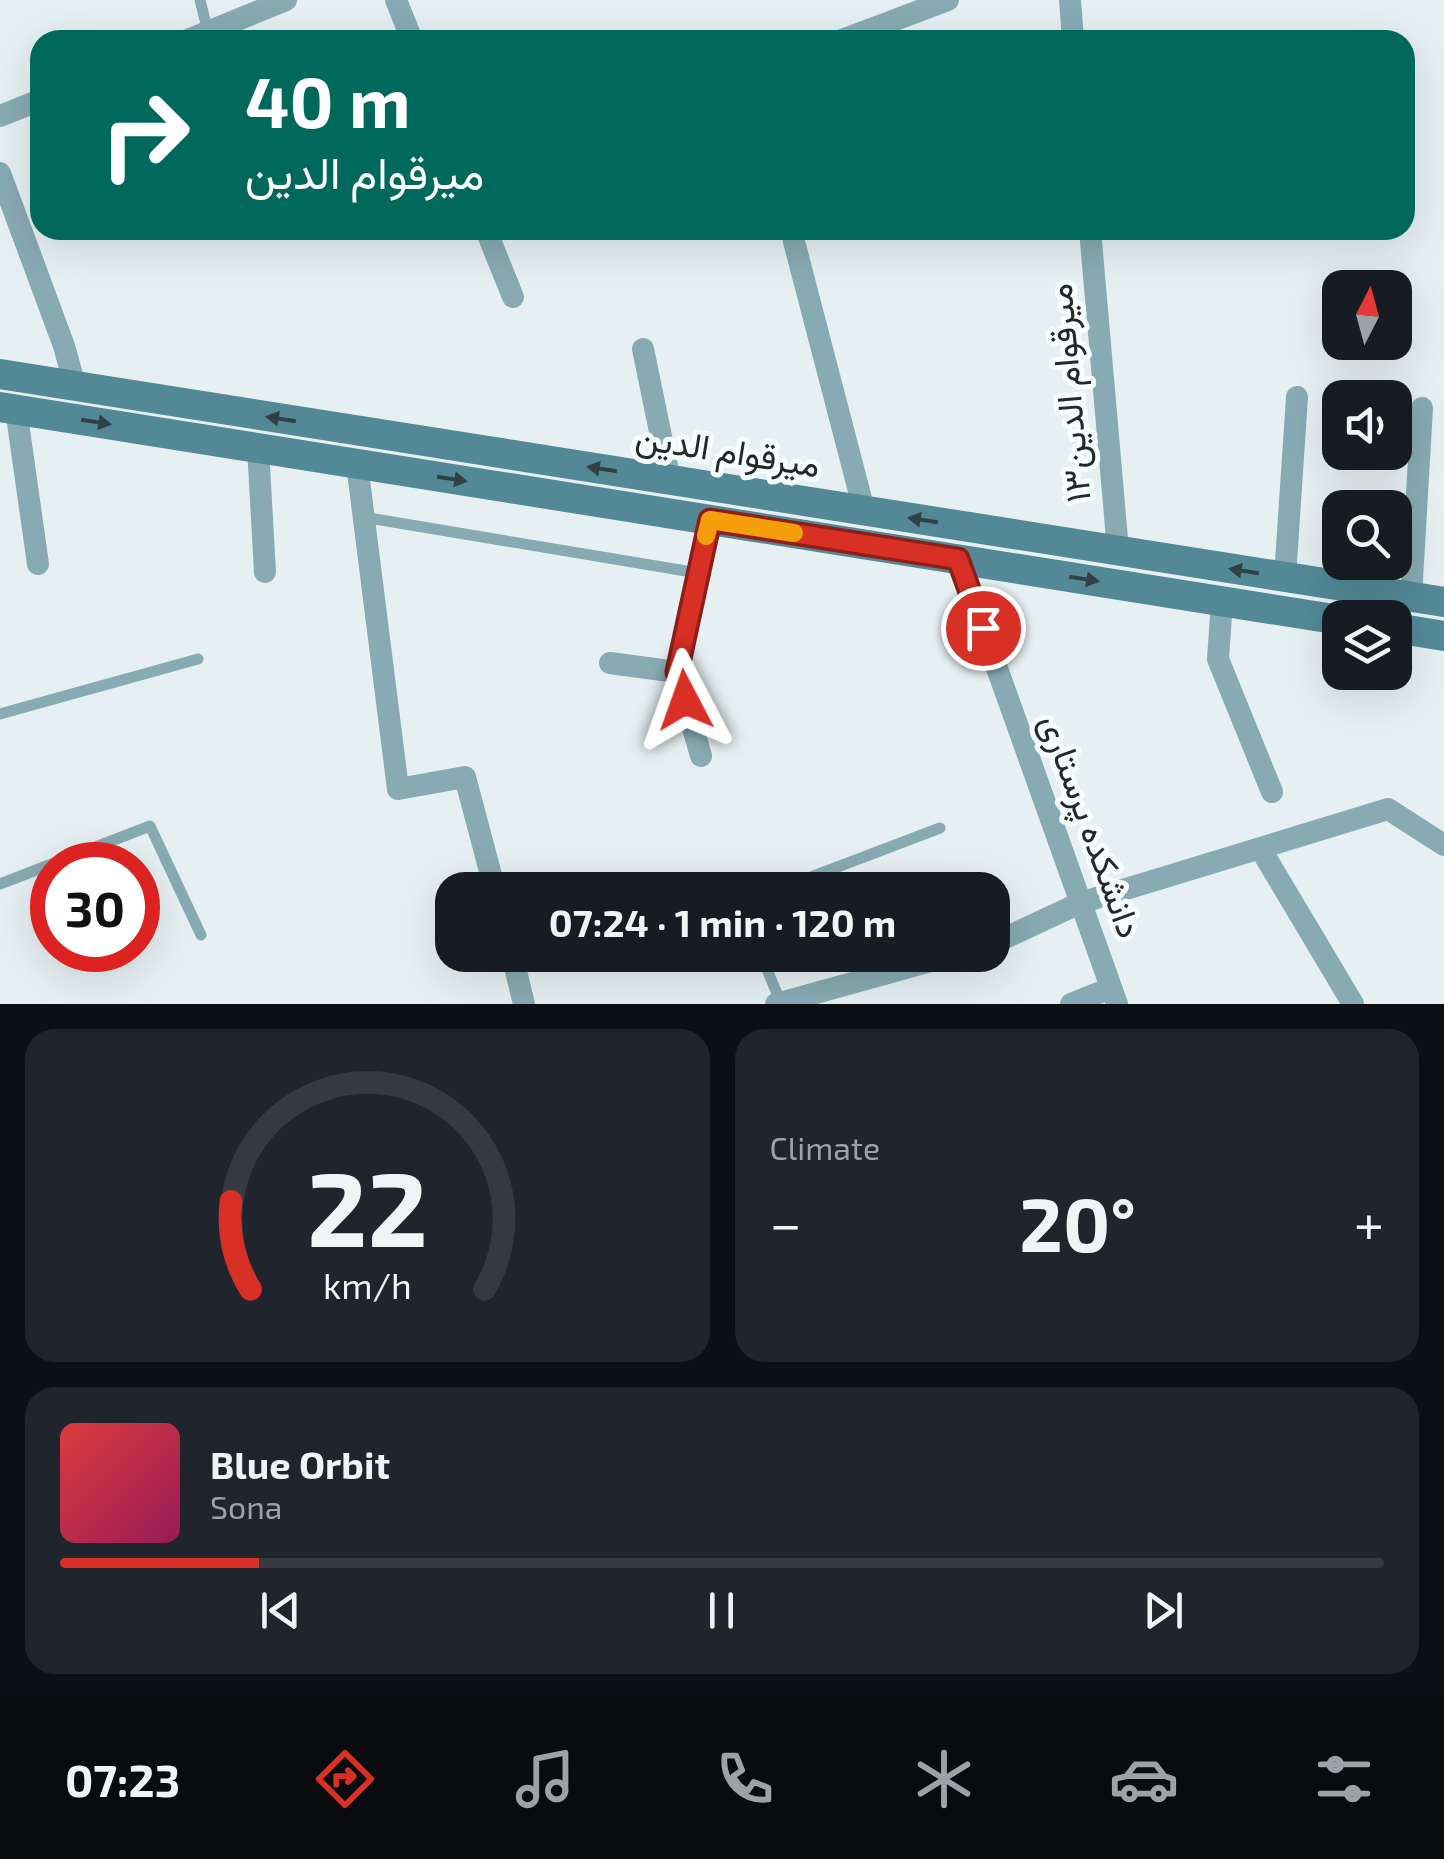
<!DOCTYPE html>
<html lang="en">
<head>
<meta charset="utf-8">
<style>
  :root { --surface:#171b24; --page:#20242c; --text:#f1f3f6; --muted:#9ea1a6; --line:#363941; --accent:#d93025 }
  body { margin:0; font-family:"Exo 2",Vazirmatn,sans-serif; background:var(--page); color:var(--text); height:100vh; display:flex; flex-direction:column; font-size:38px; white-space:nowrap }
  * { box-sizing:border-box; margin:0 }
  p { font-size:32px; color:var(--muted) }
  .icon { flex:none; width:55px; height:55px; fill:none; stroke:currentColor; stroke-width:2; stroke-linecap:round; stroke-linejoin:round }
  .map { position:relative; height:1004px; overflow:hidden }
  .sheet { display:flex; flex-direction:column; gap:25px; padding:25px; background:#0d0f14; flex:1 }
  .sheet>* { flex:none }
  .guide { position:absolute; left:30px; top:30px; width:1385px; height:210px; border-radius:30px; box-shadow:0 10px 40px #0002; background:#00695c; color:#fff; overflow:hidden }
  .needle { width:65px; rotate:6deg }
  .buttons { position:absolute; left:1322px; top:270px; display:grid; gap:20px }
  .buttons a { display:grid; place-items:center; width:90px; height:90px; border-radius:20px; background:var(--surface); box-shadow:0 10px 40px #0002; font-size:50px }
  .speed { position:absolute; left:30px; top:842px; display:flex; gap:20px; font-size:50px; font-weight:700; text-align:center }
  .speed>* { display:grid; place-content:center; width:130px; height:130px; border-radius:50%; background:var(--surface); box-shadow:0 10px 40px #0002; line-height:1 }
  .speed .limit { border:15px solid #d22; background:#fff; color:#111 }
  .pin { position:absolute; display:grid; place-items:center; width:85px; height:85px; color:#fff; margin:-42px; border:5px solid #fff; border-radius:50%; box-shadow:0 2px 10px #0007 }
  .me { position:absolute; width:110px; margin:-55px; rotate:356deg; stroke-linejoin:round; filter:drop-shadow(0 0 8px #0008) }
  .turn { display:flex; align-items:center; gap:35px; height:210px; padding:0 50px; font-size:45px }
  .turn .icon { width:130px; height:130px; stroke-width:2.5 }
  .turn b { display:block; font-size:70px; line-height:85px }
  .big { font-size:75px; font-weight:700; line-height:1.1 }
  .sheet .card { flex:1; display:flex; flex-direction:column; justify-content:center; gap:15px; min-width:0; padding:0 35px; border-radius:30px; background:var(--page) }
  .sheet .dial { align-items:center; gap:0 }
  .dial svg { height:260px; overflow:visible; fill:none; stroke:var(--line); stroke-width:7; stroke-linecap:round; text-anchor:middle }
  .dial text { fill:var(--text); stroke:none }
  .song { display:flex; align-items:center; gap:30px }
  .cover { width:120px; height:120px; border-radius:15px; background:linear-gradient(135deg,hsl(0 70% 55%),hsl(330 70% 35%)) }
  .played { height:10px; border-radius:5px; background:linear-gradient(90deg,var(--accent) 15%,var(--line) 15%) }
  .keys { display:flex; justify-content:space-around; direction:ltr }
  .heat { display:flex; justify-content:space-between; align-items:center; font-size:55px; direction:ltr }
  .sheet .tiles { flex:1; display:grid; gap:25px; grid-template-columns:1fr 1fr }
  .card:last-child { grid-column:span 2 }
  .trip { position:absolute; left:435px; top:872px; width:575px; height:100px; border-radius:30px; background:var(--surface); box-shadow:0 10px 40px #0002; font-weight:700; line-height:100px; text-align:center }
  .dock { display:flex; height:160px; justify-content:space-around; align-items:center; background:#090b0e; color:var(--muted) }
  .dock .icon { width:70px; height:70px }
  .dock .on { color:var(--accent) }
  .dock b { font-size:45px; color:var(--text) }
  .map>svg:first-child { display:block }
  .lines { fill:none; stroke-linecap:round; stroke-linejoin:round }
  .lane { stroke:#88aab3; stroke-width:11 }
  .street { stroke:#88aab3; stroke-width:22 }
  .secondary { stroke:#538997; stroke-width:30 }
  .oneway { fill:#304044 }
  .route-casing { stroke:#8d1f18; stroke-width:25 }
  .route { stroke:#d93025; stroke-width:18 }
  .slow { stroke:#f59e0b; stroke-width:18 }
  .labels { text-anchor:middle; stroke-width:10; stroke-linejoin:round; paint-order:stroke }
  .street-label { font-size:35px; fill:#242829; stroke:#f5fdff }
</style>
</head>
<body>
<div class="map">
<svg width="1444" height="1004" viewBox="0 0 1444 1004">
  <rect width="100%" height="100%" fill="#e6f0f2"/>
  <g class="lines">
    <path class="lane" d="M200,0L208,32
      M363,517L698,573
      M0,714L198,659
      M0,884L150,826L201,935
      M777,890L940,828
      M761,955L781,1003"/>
    <path class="street" d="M396,0L412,40
      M1070,0L1073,40
      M188,40L286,0
      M842,40L948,0
      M0,116L40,100
      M0,173L64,346L75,386
      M486,230L513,297
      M791,230L864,510
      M1090,230L1118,550
      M643,349L670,480
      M16,409L38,564
      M258,448L265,572
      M357,464L398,789L465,777L495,890
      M958,559L1117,1004
      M1285,577L1297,397
      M1411,597L1422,408
      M1222,601L1218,659L1272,792
      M610,663L677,672
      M701,756L677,672L710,520
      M1260,848L1353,1004
      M992,944L1080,903L1388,809L1444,845
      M512,955L524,1004
      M776,1004L953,955
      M1071,1004L1111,988"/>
    <path class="secondary" d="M0,374L1444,602
      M0,407L1340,620
      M1395,628L1444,636"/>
  </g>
  <defs><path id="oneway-solid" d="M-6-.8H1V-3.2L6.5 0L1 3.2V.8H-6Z" transform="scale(2.5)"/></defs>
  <g class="oneway">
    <use href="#oneway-solid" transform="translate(281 419) rotate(-171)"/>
    <use href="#oneway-solid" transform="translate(96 422) rotate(9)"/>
    <use href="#oneway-solid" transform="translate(602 469) rotate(-171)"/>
    <use href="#oneway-solid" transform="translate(452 479) rotate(9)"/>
    <use href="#oneway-solid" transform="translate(923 520) rotate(-171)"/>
    <use href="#oneway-solid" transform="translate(1244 571) rotate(-171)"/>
    <use href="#oneway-solid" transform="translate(1084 579) rotate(9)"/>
  </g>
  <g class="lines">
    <g class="route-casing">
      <path id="route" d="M685,700L677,672L710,520L958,559L983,628"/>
    </g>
    <use href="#route" class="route"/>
    <path class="slow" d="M706,536L710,520L794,533"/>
  </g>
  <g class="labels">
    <g class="street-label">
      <text transform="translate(1069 393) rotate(-95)" y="12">میرقوام الدین۱۳</text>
      <text transform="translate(728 451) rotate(9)" y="12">میرقوام الدین</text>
      <text transform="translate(1091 826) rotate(70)" y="12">دانشکده پرستاری</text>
    </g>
  </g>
</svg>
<div class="buttons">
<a><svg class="needle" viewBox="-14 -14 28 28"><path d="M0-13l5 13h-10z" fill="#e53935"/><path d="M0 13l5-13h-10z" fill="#9ea1a6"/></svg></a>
<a><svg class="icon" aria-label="sound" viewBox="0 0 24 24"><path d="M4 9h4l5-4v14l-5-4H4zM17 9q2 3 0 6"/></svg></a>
<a><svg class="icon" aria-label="search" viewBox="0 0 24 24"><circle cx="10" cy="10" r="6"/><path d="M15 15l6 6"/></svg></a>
<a><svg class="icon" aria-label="layers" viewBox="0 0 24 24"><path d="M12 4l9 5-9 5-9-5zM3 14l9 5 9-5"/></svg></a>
</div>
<div class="speed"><div class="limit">30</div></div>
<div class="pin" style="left:983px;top:628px;background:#d93025"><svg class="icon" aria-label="arrive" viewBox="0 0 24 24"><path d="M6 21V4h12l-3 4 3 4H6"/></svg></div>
<svg class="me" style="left:685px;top:700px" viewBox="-20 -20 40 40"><path d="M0-17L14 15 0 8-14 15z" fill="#d93025" stroke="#fff" stroke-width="4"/></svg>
<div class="trip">07:24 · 1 min · 120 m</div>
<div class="guide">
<div class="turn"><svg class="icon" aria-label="right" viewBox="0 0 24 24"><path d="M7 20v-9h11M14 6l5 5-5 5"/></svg><div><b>40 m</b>میرقوام الدین</div></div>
</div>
</div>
<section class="sheet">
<div class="tiles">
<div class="card dial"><svg viewBox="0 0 100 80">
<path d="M14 69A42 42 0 1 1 86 69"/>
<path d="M14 69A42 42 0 0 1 8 42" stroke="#d93025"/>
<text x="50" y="56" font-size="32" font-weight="700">22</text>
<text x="50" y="72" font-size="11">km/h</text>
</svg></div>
<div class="card"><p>Climate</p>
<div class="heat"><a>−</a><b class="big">20°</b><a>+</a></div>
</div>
<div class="card">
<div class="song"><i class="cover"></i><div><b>Blue Orbit</b><p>Sona</p></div></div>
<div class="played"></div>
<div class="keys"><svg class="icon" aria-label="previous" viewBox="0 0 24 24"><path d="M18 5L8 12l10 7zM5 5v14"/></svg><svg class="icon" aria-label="pause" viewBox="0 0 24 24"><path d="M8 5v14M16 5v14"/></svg><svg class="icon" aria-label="next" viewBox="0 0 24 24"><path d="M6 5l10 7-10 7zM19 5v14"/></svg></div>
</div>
</div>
</section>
<nav class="dock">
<b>07:23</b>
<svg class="icon on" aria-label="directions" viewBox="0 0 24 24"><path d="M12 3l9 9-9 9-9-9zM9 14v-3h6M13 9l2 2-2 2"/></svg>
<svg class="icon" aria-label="music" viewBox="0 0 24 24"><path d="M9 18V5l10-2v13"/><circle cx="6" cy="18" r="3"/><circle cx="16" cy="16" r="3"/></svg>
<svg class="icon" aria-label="phone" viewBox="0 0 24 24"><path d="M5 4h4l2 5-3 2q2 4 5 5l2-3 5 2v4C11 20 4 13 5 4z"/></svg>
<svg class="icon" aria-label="climate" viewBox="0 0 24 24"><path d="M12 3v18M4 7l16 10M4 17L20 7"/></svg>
<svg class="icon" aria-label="car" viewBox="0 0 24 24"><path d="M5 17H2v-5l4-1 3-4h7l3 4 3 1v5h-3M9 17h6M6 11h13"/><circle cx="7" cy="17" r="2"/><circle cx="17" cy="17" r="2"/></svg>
<svg class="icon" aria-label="filters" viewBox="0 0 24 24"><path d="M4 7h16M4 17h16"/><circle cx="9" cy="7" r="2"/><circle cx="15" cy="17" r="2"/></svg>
</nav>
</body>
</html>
